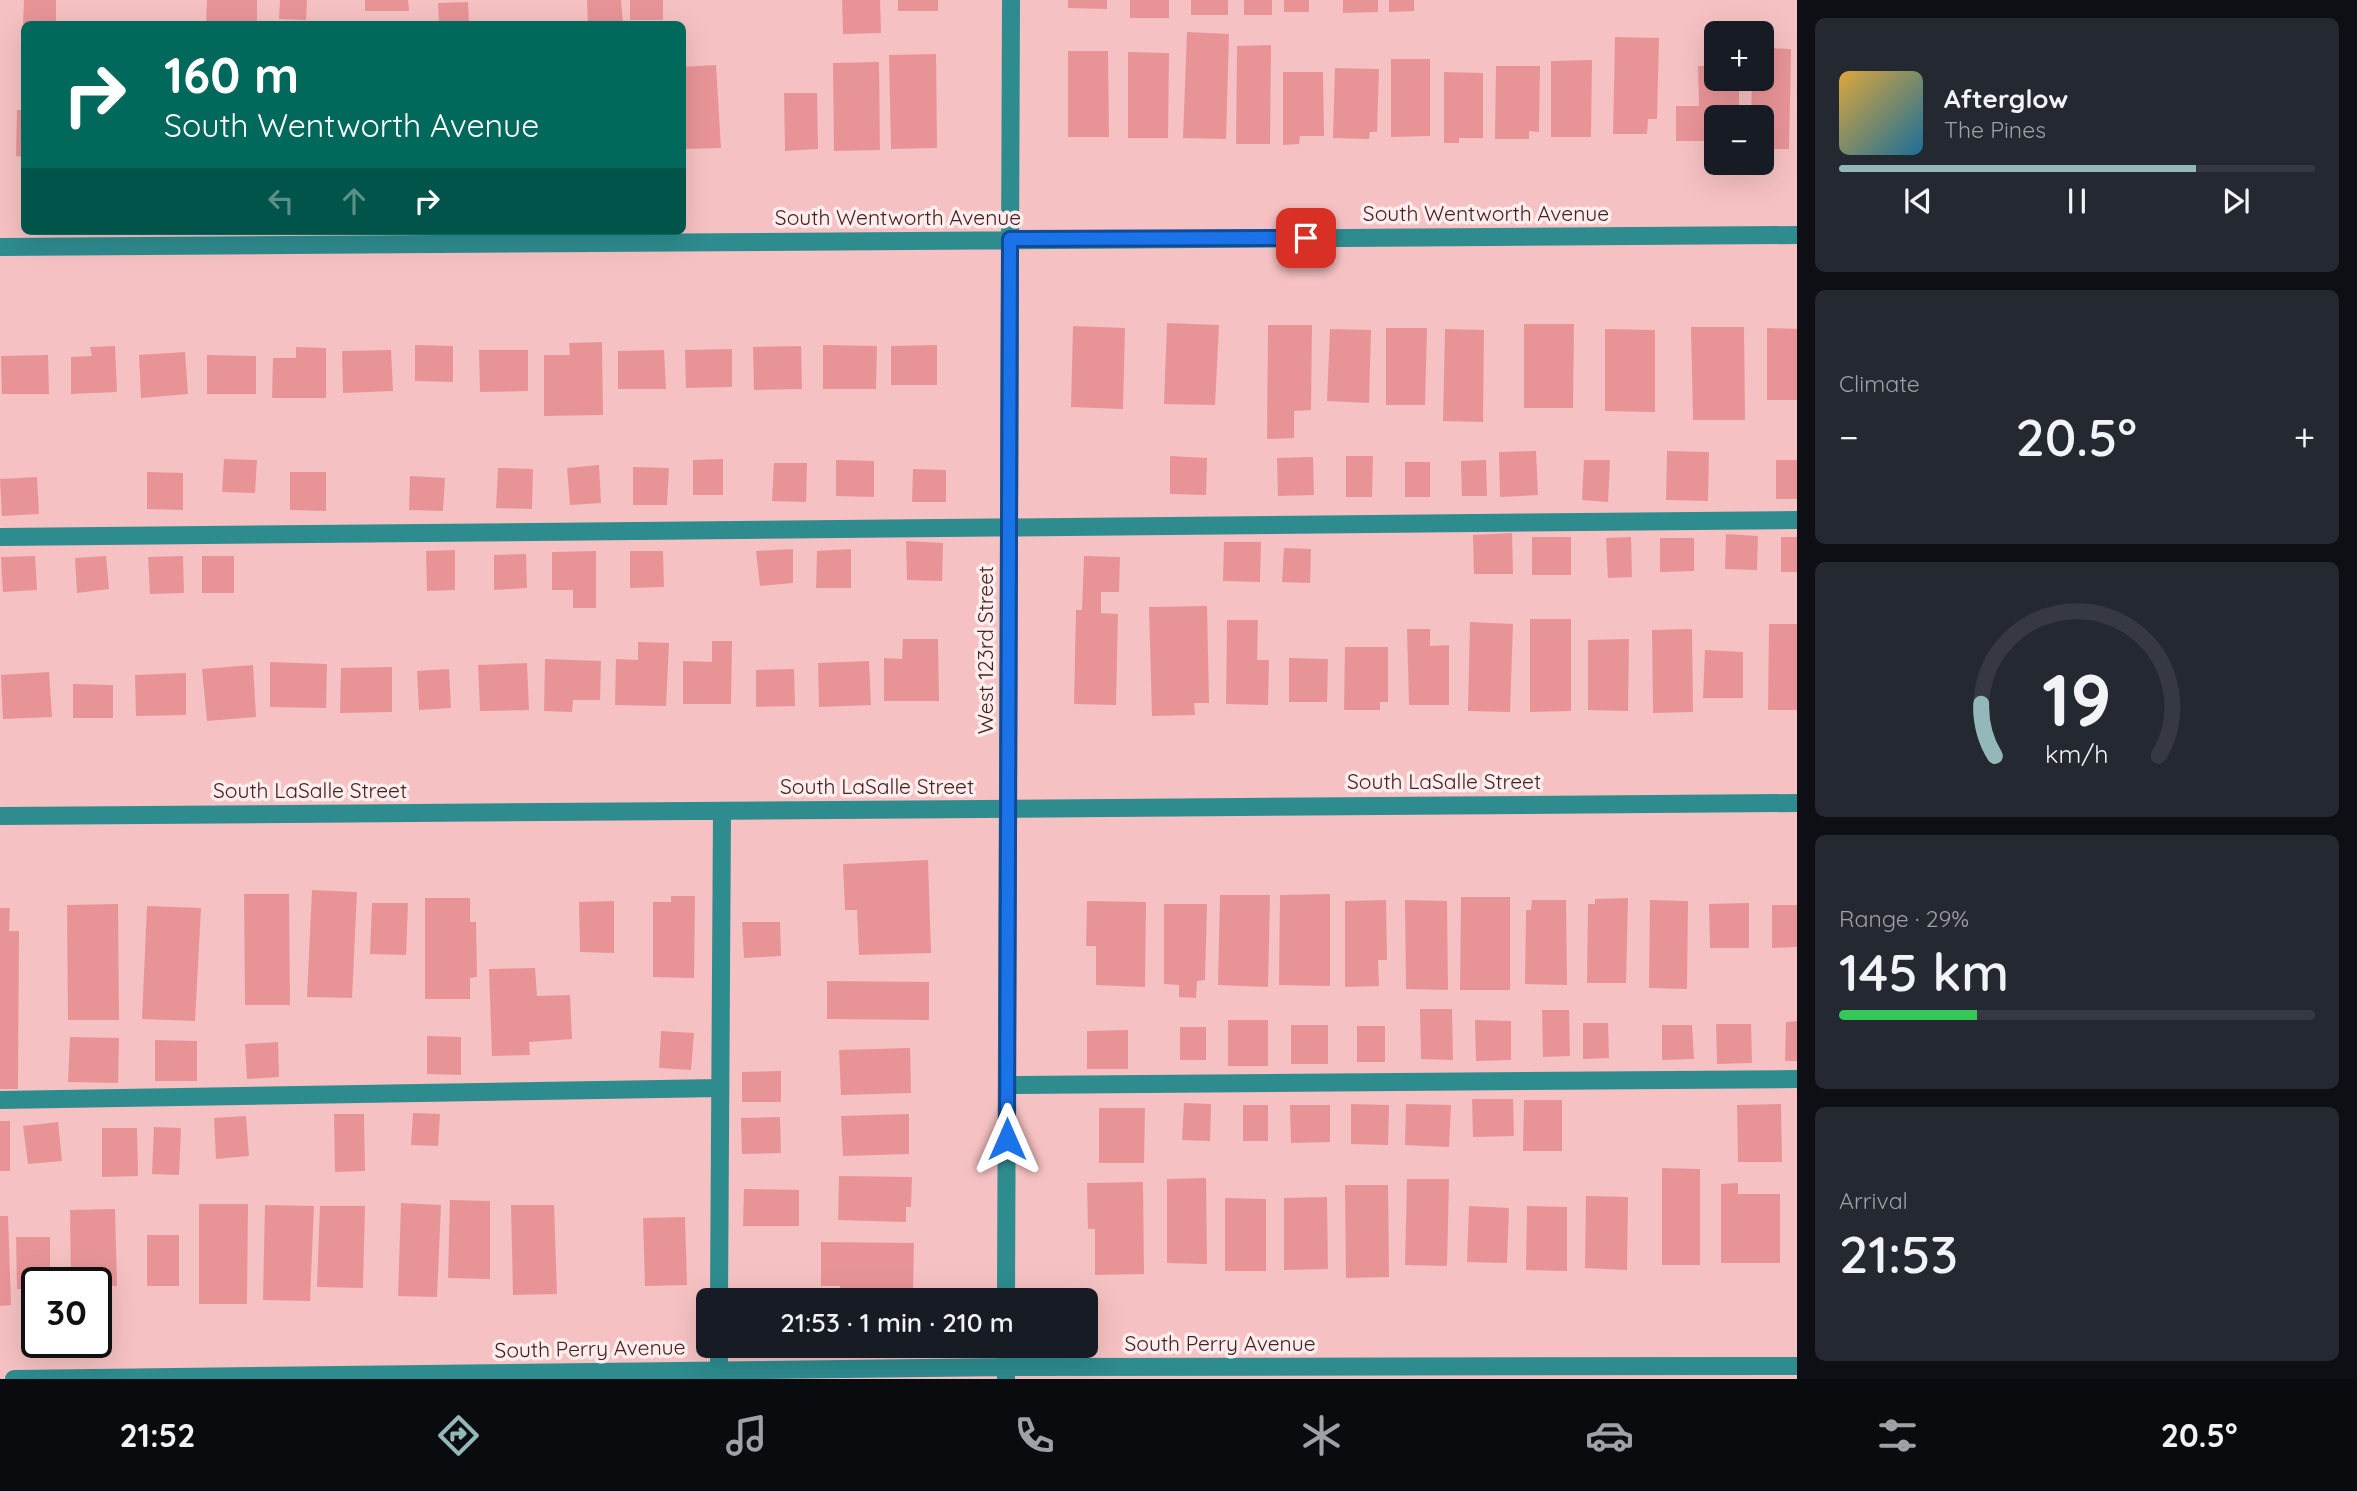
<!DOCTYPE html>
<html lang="en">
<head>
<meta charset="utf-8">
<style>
  :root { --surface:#171b24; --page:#242831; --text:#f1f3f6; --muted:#9ea1a6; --line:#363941; --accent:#94b8ba }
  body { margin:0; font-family:Quicksand,sans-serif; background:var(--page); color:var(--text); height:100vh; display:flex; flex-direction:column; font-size:26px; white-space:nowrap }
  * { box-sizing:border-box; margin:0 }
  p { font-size:23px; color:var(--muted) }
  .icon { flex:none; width:38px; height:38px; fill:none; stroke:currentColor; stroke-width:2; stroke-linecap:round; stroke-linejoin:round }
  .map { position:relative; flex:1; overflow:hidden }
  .panel { display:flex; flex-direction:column; gap:18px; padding:18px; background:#0d0f14; width:560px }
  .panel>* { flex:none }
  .top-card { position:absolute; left:21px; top:21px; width:665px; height:214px; border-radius:10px; box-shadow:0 7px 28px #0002; background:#00695c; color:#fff; overflow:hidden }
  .controls { position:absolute; left:1704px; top:21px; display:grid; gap:14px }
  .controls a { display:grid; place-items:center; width:70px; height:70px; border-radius:10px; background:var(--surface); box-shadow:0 7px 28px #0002; font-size:35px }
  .speed { position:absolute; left:21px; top:1267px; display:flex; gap:14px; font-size:35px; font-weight:700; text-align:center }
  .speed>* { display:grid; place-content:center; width:91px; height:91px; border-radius:50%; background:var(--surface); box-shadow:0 7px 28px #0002; line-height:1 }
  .speed .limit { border:4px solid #111; border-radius:10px; background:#fff; color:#111 }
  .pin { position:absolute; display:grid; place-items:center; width:60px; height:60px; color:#fff; margin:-30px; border-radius:14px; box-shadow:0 4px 10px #0006 }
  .me { position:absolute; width:77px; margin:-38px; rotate:0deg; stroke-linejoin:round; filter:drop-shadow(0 0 5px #0008) }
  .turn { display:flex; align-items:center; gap:24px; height:147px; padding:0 28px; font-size:32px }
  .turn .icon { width:91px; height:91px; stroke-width:2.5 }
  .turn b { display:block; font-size:49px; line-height:60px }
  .lanes { display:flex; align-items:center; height:66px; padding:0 28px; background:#0003; justify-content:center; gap:35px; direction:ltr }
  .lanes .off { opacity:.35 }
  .big { font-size:52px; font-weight:600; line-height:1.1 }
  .panel .card { flex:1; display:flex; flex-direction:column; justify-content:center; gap:10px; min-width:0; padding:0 24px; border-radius:10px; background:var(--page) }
  .panel .dial { align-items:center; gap:0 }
  .dial svg { height:182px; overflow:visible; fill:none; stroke:var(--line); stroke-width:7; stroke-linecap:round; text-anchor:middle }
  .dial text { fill:var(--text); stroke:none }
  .song { display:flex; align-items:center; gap:21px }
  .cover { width:84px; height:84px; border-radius:10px; background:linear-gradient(135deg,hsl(40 70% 55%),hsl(200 70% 35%)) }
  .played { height:7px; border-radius:4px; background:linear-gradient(90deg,var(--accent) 75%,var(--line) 75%) }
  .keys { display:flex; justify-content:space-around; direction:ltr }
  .heat { display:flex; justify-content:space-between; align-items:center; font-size:38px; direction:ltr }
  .charge { height:10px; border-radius:5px; background:linear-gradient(90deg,#34c759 29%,var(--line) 0) }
  .trip { position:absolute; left:696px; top:1288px; width:402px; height:70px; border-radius:10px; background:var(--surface); box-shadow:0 7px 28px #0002; font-weight:600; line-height:70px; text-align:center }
  .menu { display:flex; height:112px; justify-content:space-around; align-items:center; background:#090b0e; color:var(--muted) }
  .menu .icon { width:49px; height:49px }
  .menu .current { color:var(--accent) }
  .menu b { font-size:32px; color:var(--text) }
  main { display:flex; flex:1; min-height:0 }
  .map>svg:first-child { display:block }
  .building { fill:#e89497 }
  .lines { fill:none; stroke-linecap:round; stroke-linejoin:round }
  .minor { stroke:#2e8b8e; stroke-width:18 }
  .route-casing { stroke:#114b97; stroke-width:18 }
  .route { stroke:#1a73e8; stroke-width:12 }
  .labels { text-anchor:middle; stroke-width:7; stroke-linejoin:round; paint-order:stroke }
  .street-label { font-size:21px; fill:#422123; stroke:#ffecec }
</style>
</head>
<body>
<main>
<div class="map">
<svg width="1797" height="1379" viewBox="0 0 1797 1379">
  <rect width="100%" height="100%" fill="#f6c1c2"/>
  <path class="building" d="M24,0H56V24H23Z
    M207,0H257V24H206Z
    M280,0H307L306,20L279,19Z
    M365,0H408L409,11H365Z
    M587,0H621L623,24H588Z
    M630,0H663V20H630Z
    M842,0H880L881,33L843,34Z
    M898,0H938V11H898Z
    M1068,0H1107V9L1068,8Z
    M1130,0H1169V18H1130Z
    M1191,0H1228V15H1191Z
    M1244,0H1272V15H1244Z
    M1284,0H1309V12H1284Z
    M1343,0H1378V12L1343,13Z
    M1389,0H1414V11L1389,12Z
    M468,2L469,24H439L438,3Z
    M1187,32L1229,34L1226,139L1183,138Z
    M1615,37L1659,38L1657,119H1648L1647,134H1613Z
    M1271,45L1270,144H1236L1237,46Z
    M1762,48L1791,49L1789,149H1762V117H1751L1752,79H1762Z
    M1068,51H1108L1109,137H1068Z
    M1128,52L1169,53L1168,138H1128Z
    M936,54L937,148L891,149L889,55Z
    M1717,57V79H1739V117H1717V141H1676V106H1699L1698,66H1705V58Z
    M1391,59H1430V136L1391,137Z
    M1592,60L1591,137H1551V61Z
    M879,62L880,150L834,151L833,63Z
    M716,65L721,148L682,149V67Z
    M1496,66H1540L1539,132L1529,131V139H1495Z
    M1335,68L1379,69L1377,132H1370L1369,139L1333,138Z
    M1283,72H1323L1324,136H1300L1299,144L1283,145Z
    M1444,72L1483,73V138H1459V143H1444Z
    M784,93H817L818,149L785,151Z
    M17,110H24V157L16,156Z
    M1167,323L1219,325L1215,405L1164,404Z
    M1524,324H1574L1573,408H1524Z
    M1268,325H1312L1311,410L1294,411V438L1267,439Z
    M1073,326L1125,328L1123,409L1071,407Z
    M1691,327H1744L1745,420H1693Z
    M1386,328H1427L1425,405H1386Z
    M1767,328L1797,329V400H1767Z
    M1330,329L1371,330L1369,403L1327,401Z
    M1445,329L1484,330L1483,422L1443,421Z
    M1605,329L1655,330V412L1605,411Z
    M602,342L603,415L544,416V355H570L569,343Z
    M415,345L453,346V382L415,381Z
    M823,345L877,346L876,389H823Z
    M937,345V385H891V346Z
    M115,346L117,392L71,394V357L92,356L90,347Z
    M801,346L802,389L754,390L753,347Z
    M296,347L326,348V398H272L273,358H296Z
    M732,349V387L686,388L685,350Z
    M391,350L393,391L343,393L342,351Z
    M479,350H528V391L480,392Z
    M664,350L666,389H618V351Z
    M185,352L188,394L141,398L139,355Z
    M48,355L49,394H2L1,356Z
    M207,355L256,356V394H207Z
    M1536,451L1538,495L1500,497L1499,452Z
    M1667,451L1709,452L1708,501L1666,500Z
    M1170,456L1207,458L1206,495L1170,494Z
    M1346,456H1373L1372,497H1346Z
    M1313,457L1314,495L1278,496L1277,458Z
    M224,459L257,460L255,493L222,492Z
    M723,459V495H693V460Z
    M836,460L874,461V497L836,496Z
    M1486,460L1487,496H1462L1461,461Z
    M1584,460H1610L1608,502L1582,500Z
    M1776,460H1797V499H1776Z
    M1405,462H1430V497H1405Z
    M774,463H807L806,502L772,501Z
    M599,465L601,503L570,505L567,468Z
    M633,467L669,468L667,505H633Z
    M498,468L533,469L532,509L496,508Z
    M913,469L946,470V502H912Z
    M147,472L183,473V510L147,509Z
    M290,472H326V511L290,510Z
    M410,476L445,478L443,511L409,510Z
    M37,477L39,514L2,516L0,479Z
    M1512,533L1513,574H1474L1473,535Z
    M1726,534L1758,536L1757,570L1725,569Z
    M1532,537H1571V575H1532Z
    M1631,537L1632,577L1608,578L1606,538Z
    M1781,537H1797V572H1781Z
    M1660,538H1694V571L1660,572Z
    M906,541L943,543L942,581L907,580Z
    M1224,542H1261L1260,582L1223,581Z
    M1284,548L1311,549L1310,583L1282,582Z
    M793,549V583L760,586L756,551Z
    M851,549V588H816L817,551Z
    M455,550V590L427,591L426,551Z
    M596,551V608H573V590H552V552Z
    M630,551H663L664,587L630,588Z
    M526,554L527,588L494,590V555Z
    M35,556L37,590L3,592L1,557Z
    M106,556L109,589L77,593L75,558Z
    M183,556L184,593L150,594L148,557Z
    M202,556H234V593H202Z
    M1084,556L1120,557L1119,592H1101V613L1118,614L1116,705L1074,704L1076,610H1082Z
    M1207,606L1209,703H1194L1195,715L1152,716L1149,607Z
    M1530,619H1571V711L1530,712Z
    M1227,620H1258L1257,660H1269L1268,705L1226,704Z
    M1470,622L1513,624L1510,712L1468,711Z
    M1769,624H1797V710H1768Z
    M1407,629H1430V646L1449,645V705H1409Z
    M1692,629L1693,712L1653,713L1652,630Z
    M903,639H938L939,701H884V658L902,659Z
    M1629,639L1628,711L1588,710V640Z
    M712,641H732L731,704H683V661L712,662Z
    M638,642L669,643L666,706L615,705L616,659L638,660Z
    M1345,647H1388V702H1380V710H1344Z
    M1705,650L1743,652V698H1703Z
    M1289,658L1328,659L1327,702H1289Z
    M545,659L601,661L600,700H573L572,712L544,711Z
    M869,661L871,705L819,707L818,663Z
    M270,662L327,664L326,708L270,707Z
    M527,663L529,710L480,711L478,665Z
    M253,665L256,717L207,721L202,669Z
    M392,667V712L340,713L341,668Z
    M449,669L451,708L419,710L417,671Z
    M794,669L795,706L756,707V670Z
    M49,672L52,717L3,719L1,675Z
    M186,673V715L136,716L135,675Z
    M73,684L113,685V718H73Z
    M928,860L931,953L859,955L857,910H845L843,864Z
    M312,890L357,892L352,998L307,997Z
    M244,894H289L290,1005H245Z
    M1330,894V986L1279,985L1280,895Z
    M1220,895H1270L1268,987L1218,985Z
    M671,896H695L694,978L653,977V902H671Z
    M1461,897H1510V990H1460Z
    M425,898H470V922H476L477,977L470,978V999H425Z
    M1628,898L1626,983H1587L1588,904H1595V899Z
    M1386,900L1387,960H1378L1379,986L1345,987V901Z
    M1405,900L1447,901L1448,990L1406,989Z
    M1532,900H1566L1567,985L1525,984L1526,910H1531Z
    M1650,900L1688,901L1687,989L1649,988Z
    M614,901V953L580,952L579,902Z
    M1087,901L1146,902L1145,987L1096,985V946H1086Z
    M372,903H408L406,955L370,954Z
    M1749,903V948H1710L1709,904Z
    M118,904L119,1020H68L67,905Z
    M1164,904H1207L1205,980L1197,981L1196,998L1179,997V985L1164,984Z
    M1772,905H1797V947L1772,948Z
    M147,906L201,908L195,1021L142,1019Z
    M0,908H10L9,931H19L18,1089H0Z
    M742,922H780L781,956L744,958Z
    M535,968L537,996L570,995L572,1039L529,1042L530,1055L492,1056L489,969Z
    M827,981L929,982V1020L827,1019Z
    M1420,1009H1452L1453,1060L1421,1059Z
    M1542,1010H1569L1570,1056L1543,1057Z
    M1228,1020H1268V1066H1228Z
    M1475,1020L1511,1021V1060L1476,1061Z
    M1797,1021V1061H1785L1786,1022Z
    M1583,1023H1608L1609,1058L1583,1059Z
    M1716,1024H1751L1752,1063L1717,1064Z
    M1291,1025H1328V1064H1291Z
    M1662,1025H1692L1694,1059L1662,1060Z
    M1357,1026H1385V1062H1357Z
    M1180,1027H1206V1060H1180Z
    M1128,1030V1069H1087V1031Z
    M661,1031L694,1033L691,1070L659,1068Z
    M427,1036L461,1037V1075L427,1074Z
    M70,1037L119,1038L118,1083L68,1082Z
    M155,1040L197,1041V1081H155Z
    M278,1042L279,1077L247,1079L245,1044Z
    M910,1048L911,1093L841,1095L839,1050Z
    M781,1071V1102H742V1072Z
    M1472,1099H1513L1514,1136L1473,1137Z
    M1524,1100H1562V1151H1523Z
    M1184,1103L1211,1104L1210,1141L1182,1140Z
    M1351,1104L1389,1105L1388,1145L1351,1144Z
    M1406,1104L1451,1105L1449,1147L1405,1145Z
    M1781,1104L1782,1162H1738L1737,1105Z
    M1243,1105H1268V1141H1243Z
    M1290,1105H1330V1142L1291,1143Z
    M1099,1108H1145L1144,1163H1099Z
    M413,1113L440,1114L438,1146L411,1145Z
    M334,1114H364L365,1171L335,1172Z
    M909,1114V1154L843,1156L841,1116Z
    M246,1116L249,1156L216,1159L214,1118Z
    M780,1117L781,1153L742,1154L741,1118Z
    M0,1121H10V1171H0Z
    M58,1122L62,1161L28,1164L23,1126Z
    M154,1127L181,1128L179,1175L152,1174Z
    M102,1128H137L138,1176L102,1177Z
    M1662,1168L1700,1169V1265H1662Z
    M839,1176L912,1177L911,1207H906V1222L838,1220Z
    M1206,1178L1207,1264L1167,1263V1179Z
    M1407,1179H1449L1447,1266L1405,1265Z
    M1143,1182L1144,1274L1095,1275V1229H1088L1087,1183Z
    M1738,1183V1194H1780V1263H1721V1184Z
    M1345,1185H1388L1389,1277L1346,1278Z
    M744,1189L799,1190V1226H743Z
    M1586,1196L1628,1197L1627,1270L1585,1268Z
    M1327,1197L1328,1269L1284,1270V1198Z
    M1225,1198L1266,1199V1271H1225Z
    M450,1200L490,1201V1279L448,1278Z
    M401,1203L441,1205L437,1297L398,1296Z
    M199,1204H248L247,1304H199Z
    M265,1205L314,1206L310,1301L263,1300Z
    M511,1205H554L557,1294L513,1295Z
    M320,1206H365L363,1288L317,1287Z
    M1469,1206L1509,1208L1507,1263L1467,1262Z
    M1527,1206L1567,1207V1271L1526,1270Z
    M115,1209L117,1286H96V1283H71L70,1210Z
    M0,1216H8L11,1305L0,1306Z
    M685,1217L687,1285L645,1286L643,1218Z
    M147,1235H179V1286H147Z
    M16,1237H50V1283H37V1289H17Z
    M821,1242L914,1243L913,1291L884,1290V1297L840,1296V1286H821Z"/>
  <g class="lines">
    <path class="minor" d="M0,247L1797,235
      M0,537L1797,520
      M0,816L1797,803
      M1007,1085L1797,1079
      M0,1100L720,1088
      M719,1300L722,811
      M1006,1300L1011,0
      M1006,1346V1379
      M14,1379L1006,1367L1797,1366
      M719,1379V1346"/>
  </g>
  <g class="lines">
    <g class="route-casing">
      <path id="route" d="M1007,1139L1010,239L1306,238"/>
    </g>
    <use href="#route" class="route"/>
  </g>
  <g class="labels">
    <g class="street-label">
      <text x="1486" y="221">South Wentworth Avenue</text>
      <text x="898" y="225">South Wentworth Avenue</text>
      <text transform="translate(986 650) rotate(-90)" y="7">West 123rd Street</text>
      <text x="1444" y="789">South LaSalle Street</text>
      <text x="877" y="794">South LaSalle Street</text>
      <text x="310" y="798">South LaSalle Street</text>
      <text x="1220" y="1351">South Perry Avenue</text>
      <text transform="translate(590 1349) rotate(-1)" y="7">South Perry Avenue</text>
    </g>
  </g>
</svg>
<div class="controls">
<a>+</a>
<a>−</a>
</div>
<div class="speed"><div class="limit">30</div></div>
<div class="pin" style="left:1306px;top:238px;background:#d93025"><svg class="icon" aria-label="arrive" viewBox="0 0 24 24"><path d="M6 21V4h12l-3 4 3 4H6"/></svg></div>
<svg class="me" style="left:1007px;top:1139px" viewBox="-20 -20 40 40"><path d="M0-17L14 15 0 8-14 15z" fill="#1a73e8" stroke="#fff" stroke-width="4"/></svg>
<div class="trip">21:53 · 1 min · 210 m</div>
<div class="top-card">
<div class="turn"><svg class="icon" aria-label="right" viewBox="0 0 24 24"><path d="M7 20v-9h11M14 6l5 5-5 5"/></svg><div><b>160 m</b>South Wentworth Avenue</div></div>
<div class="lanes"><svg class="icon off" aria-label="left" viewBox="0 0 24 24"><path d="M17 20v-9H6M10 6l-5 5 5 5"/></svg><svg class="icon off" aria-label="ahead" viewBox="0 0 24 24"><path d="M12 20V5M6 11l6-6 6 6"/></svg><svg class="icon" aria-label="right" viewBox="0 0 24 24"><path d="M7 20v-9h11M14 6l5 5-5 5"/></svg></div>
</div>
</div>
<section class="panel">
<div class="card">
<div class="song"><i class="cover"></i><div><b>Afterglow</b><p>The Pines</p></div></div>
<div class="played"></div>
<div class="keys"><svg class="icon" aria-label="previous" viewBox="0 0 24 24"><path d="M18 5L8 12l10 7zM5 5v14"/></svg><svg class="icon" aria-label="pause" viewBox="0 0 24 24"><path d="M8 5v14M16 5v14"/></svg><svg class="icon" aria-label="next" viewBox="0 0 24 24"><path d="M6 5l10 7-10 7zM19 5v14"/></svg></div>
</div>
<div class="card"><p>Climate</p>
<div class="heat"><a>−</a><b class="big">20.5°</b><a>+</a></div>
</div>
<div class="card dial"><svg viewBox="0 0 100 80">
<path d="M14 69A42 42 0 1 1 86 69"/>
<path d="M14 69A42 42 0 0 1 8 46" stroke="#94b8ba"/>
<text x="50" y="56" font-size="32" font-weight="700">19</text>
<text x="50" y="72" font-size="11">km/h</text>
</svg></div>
<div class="card"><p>Range · 29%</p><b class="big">145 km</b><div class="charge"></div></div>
<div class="card"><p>Arrival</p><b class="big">21:53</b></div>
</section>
</main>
<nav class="menu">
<b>21:52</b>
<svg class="icon current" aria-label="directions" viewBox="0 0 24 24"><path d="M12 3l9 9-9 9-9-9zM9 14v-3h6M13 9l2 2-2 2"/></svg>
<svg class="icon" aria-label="music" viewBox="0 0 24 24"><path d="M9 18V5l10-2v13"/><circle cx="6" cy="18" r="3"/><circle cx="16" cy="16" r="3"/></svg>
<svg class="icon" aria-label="phone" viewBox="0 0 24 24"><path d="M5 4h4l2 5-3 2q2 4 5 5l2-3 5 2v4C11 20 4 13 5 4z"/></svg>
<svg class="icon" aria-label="climate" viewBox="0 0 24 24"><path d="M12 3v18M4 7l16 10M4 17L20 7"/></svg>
<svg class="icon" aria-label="car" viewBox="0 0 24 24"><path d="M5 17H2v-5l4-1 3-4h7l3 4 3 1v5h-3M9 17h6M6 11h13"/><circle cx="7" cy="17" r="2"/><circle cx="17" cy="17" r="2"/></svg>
<svg class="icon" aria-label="filters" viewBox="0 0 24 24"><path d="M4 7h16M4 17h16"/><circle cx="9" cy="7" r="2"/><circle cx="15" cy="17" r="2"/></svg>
<b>20.5°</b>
</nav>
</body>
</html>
